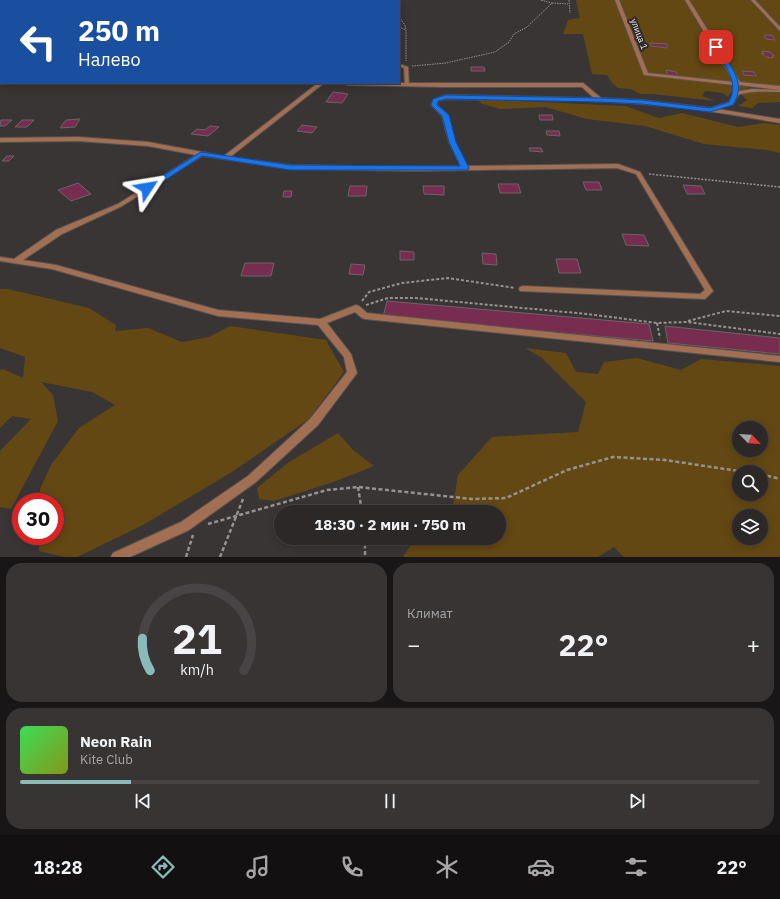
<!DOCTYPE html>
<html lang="ru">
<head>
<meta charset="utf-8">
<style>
  :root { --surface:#2c2828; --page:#383434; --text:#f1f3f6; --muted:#a6a6a8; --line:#484445; --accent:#8bbbb9 }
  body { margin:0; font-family:"IBM Plex Sans",sans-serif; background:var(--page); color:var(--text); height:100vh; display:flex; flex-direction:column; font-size:15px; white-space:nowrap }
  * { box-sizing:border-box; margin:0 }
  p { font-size:13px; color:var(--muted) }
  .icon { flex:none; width:22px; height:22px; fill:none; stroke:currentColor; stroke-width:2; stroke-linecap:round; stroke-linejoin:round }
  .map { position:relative; height:557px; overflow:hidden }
  .details { display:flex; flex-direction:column; gap:6px; padding:6px; background:#181616; flex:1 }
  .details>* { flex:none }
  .banner { position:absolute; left:0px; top:0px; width:400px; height:84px; box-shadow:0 2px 10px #0003,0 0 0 1px var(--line); background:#1a4fa0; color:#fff; overflow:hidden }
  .needle { width:26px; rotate:115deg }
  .buttons { position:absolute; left:732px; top:421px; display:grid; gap:8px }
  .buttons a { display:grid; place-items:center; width:36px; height:36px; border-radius:50%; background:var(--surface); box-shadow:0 2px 10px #0003,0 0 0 1px var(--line); font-size:20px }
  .speed { position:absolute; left:12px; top:493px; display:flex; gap:8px; font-size:20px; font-weight:700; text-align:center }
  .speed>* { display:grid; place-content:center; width:52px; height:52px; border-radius:50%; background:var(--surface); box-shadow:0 2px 10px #0003,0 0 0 1px var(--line); line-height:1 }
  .speed .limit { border:6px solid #d22; background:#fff; color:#111 }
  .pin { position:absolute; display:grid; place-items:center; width:34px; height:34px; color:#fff; margin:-17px; border-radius:8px; box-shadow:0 2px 6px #0006 }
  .me { position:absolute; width:44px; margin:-22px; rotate:57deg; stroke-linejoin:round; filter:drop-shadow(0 0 3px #0008) }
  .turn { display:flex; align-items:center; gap:14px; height:84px; padding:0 12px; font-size:18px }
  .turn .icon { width:52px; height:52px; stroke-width:2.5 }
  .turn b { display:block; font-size:28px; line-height:34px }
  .big { font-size:30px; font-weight:700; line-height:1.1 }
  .details .card { flex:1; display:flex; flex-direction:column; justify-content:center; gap:6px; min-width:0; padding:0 14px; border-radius:16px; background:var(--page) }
  .details .dial { align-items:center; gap:0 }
  .dial svg { height:104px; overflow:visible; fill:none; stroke:var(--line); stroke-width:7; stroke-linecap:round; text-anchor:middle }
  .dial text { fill:var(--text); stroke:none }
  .song { display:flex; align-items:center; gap:12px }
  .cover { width:48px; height:48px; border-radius:6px; background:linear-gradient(135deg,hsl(130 70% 55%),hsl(70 70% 35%)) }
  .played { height:4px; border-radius:2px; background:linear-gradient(90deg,var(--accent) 15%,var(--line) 15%) }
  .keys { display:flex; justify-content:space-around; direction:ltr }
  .heat { display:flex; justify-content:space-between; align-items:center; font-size:22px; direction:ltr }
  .details .tiles { flex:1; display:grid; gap:6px; grid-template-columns:1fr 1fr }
  .card:last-child { grid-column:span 2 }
  .trip { position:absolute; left:274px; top:505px; width:232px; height:40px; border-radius:20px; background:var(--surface); box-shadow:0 2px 10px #0003,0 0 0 1px var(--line); font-weight:700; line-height:40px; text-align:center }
  .menu { display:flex; height:64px; justify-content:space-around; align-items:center; background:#121010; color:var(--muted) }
  .menu .icon { width:28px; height:28px }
  .menu .on { color:var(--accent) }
  .menu b { font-size:18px; color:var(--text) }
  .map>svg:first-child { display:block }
  .green { fill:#634813; fill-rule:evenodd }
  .building { fill:#782d50; stroke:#6a6567 }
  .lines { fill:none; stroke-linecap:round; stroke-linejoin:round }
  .service-casing { stroke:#575252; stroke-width:2 }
  .minor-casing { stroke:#575252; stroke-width:2 }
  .path-far3 { stroke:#969291; stroke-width:1; stroke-dasharray:1.5 1; stroke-linecap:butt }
  .path-far2 { stroke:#969291; stroke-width:1.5; stroke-dasharray:2 1.5; stroke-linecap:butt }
  .path-far1 { stroke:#969291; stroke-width:2; stroke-dasharray:3 2; stroke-linecap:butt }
  .path { stroke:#969291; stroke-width:2.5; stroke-dasharray:4 2.5; stroke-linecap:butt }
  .service { fill:#a26f52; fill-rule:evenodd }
  .minor { fill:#a26f52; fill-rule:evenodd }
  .route { fill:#1a73e8; stroke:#114b97 }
  .labels { text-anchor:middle; stroke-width:4; stroke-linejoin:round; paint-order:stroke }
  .far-street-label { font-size:9px; fill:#efeceb; stroke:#302b2b }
</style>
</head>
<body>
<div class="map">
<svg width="780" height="557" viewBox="0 0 780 557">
  <rect width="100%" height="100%" fill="#3a3535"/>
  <path class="green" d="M576,0H780V89L748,87L749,88L731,93L728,97L723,93L705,91L702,96L715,101L653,94H640L631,89L618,88L612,83L607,75L592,74L583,34H563L568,20L580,18Z
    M755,90L780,92V102L758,103L752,108L738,106L747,100L741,94L747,91Z
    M477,99L625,106L659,118L682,113L738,127L765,123L780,125V153L767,150L704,144L645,126L587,119L545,107L500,109L482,104Z
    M0,289H8L89,308L116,325L115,331L148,328L182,342L209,337L230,326L326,340L344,372L309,419L232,472L143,525L77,557H65L39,551V536H55V502H40V489L51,465L79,428L115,405L92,392L41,382L53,395L58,421L11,509L0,507V451L31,419L12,416L0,428V370L3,369L23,378L25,357L0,348Z
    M525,348L566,353L576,372L598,374L604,362L637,358L681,370L701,359L780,366V557H624L614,547L598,557H403L416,538H499V512H452L458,475L492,437L578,432L586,402L542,358ZM739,428H761V450H739ZM739,472H761V494H739ZM739,516H761V538H739Z
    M338,433L353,450L374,466L336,481L274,501L259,499L257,488L289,462Z"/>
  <path class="building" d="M764,35H772L775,40L766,39Z
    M650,43L667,44V48L651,46Z
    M762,51L770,52L774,56H772L773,58L766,57L761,53L764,54Z
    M471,67H484L485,71H471Z
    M666,70L676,72L678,76L668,75Z
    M742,71L754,72L756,76L744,75Z
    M333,92L348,94L342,103L326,102Z
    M539,115H552L553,120H540Z
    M80,119L75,127L60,128L66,120Z
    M1,120H12L5,126H0Z
    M22,120H34L27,127H15Z
    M302,125L317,127L312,133L297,131Z
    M210,126L219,127L208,136L191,134L197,129L205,130Z
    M546,131H559L560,136L547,135Z
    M529,148H541L543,152L530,151Z
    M7,156H14L9,161H2Z
    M583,182H599L602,190H586Z
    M78,183L91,194L71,201L58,190Z
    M498,184H518L521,193H500Z
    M683,185L701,186L705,194H687Z
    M350,186H367L366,196H348Z
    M423,186H444V195L424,194Z
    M284,191H292L291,197H283Z
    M622,234L644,235L649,246L626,245Z
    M400,251L414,252V260H400Z
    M482,253L496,254L497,265L483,264Z
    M556,259H577L581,273H559Z
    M245,263H274L271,276H241Z
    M351,264L365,265L363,275L349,274Z
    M387,301L649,324L653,341L383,317Z
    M665,326L780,338V354L668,343Z"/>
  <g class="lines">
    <g class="service-casing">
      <path id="service" d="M399,64L408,67L409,86L405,85L404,68L399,66Z
        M752,89L780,90V92C764,91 751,91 736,95L734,94L740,91Z"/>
    </g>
    <g class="minor-casing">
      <path id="minor" d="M615,0H619L648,73L734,82L685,0H689L740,82L780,86V90L739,85V94L733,104L717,109L780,119V123C734,115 688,107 641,104C577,99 511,100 446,99L438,101L437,105L448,115L455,142L467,166L618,164L640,172L713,291L705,299L520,291L519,289L520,287L523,286L700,294L705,290L636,174L617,168L416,171L290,169L202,156L122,206L62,234L23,260L56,265L218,310L320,319L356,305L359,306L367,313L780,356V362L365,319L362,318L355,312L327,323L351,354L357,373L318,425L256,482L189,530L130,557H111L113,553L181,522L248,476L310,419L347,372L344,357L318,325L218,316L52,269L0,261V257L14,259L56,230L118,204L196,155L148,146L78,141L0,142V138L78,137L148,142L224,156L318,83H324L230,157L290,165L416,167L461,166L449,142L442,116L431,105L434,99L446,95L594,98L582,87H442L347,85L344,83H583L601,98L642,100L711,108L729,102L733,94L734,85L644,75Z
        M751,0H755L780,27V31Z
        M0,2H1V4H0Z
        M0,54H1V56H0Z"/>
    </g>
    <path class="path-far3" d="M569,0L570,13
      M552,3L568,4
      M399,17L405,25L406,30V61
      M399,27L406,30
      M412,66L446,63L495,52L509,42L514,34L527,27L552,3L540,0"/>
    <path class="path-far2" d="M649,174L780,187"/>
    <path class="path-far1" d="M362,301L369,292L402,283L448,278L515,288
      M366,305L388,298H416L587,314L657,323L687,322L780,334
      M688,321L726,311L780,316
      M657,323L660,338"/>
    <path class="path" d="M761,474L780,479
      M358,487L362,512
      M208,524L327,490L358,487L472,499L506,498L567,470L613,457L665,460L745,472
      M365,538V557
      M186,557L193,535
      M220,557L243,499"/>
    <use href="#service" class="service"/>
    <use href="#minor" class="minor"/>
  </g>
  <path class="route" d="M716,46L719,47C731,68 747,82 733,105L710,112L642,104L600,102L446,99L438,101L437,105L449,115L456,142L469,168L468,170H290L202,156L150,190H145L143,188L201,152L290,165L460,166L449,142L442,116L431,105L433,99L446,95L600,98L642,100L710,108L729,102C740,81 724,66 714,47Z"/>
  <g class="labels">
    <g class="far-street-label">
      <text transform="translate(639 34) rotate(69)" y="3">улица 1</text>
    </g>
  </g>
</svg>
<div class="buttons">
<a><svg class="needle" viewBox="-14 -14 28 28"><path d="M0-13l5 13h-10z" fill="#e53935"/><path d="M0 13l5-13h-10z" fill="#a6a6a8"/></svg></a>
<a><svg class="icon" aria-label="search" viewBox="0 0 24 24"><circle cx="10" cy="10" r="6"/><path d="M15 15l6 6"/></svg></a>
<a><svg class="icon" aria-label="layers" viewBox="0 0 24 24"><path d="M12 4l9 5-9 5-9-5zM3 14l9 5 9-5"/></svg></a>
</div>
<div class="speed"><div class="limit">30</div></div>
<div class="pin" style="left:716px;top:47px;background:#d93025"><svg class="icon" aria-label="arrive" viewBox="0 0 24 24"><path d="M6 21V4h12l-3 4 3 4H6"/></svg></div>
<svg class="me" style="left:147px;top:188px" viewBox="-20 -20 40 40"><path d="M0-17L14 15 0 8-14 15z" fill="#1a73e8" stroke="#fff" stroke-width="4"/></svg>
<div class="trip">18:30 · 2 мин · 750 m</div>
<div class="banner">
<div class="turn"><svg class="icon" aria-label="left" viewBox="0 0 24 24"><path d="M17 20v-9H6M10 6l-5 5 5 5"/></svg><div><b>250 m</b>Налево</div></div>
</div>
</div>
<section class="details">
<div class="tiles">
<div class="card dial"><svg viewBox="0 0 100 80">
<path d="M14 69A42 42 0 1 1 86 69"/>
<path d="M14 69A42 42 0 0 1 8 44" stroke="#8bbbb9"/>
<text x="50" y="56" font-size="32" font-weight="700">21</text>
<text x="50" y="72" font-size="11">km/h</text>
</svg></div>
<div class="card"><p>Климат</p>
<div class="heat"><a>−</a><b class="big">22°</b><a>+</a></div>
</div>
<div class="card">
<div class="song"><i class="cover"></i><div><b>Neon Rain</b><p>Kite Club</p></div></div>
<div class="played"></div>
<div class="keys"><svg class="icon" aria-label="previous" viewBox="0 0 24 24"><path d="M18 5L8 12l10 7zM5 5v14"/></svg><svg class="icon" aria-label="pause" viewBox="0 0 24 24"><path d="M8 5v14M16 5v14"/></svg><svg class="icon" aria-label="next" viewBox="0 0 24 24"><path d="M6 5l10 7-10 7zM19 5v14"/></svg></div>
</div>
</div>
</section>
<nav class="menu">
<b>18:28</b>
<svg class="icon on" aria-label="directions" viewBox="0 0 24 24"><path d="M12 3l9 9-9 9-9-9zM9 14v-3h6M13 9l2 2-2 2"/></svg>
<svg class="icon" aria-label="music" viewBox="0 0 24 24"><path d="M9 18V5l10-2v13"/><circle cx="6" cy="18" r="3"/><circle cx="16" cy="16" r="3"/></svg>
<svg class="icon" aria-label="phone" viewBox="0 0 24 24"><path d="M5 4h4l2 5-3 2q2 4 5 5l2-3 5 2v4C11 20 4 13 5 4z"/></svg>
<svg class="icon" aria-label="climate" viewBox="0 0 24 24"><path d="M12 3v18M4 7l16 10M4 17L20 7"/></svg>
<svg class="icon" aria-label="car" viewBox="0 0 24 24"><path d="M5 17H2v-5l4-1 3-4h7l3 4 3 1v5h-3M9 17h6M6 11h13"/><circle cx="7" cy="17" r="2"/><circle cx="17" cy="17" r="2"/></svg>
<svg class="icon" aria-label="filters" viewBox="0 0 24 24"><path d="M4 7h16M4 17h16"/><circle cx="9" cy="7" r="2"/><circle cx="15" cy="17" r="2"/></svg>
<b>22°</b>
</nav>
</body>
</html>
